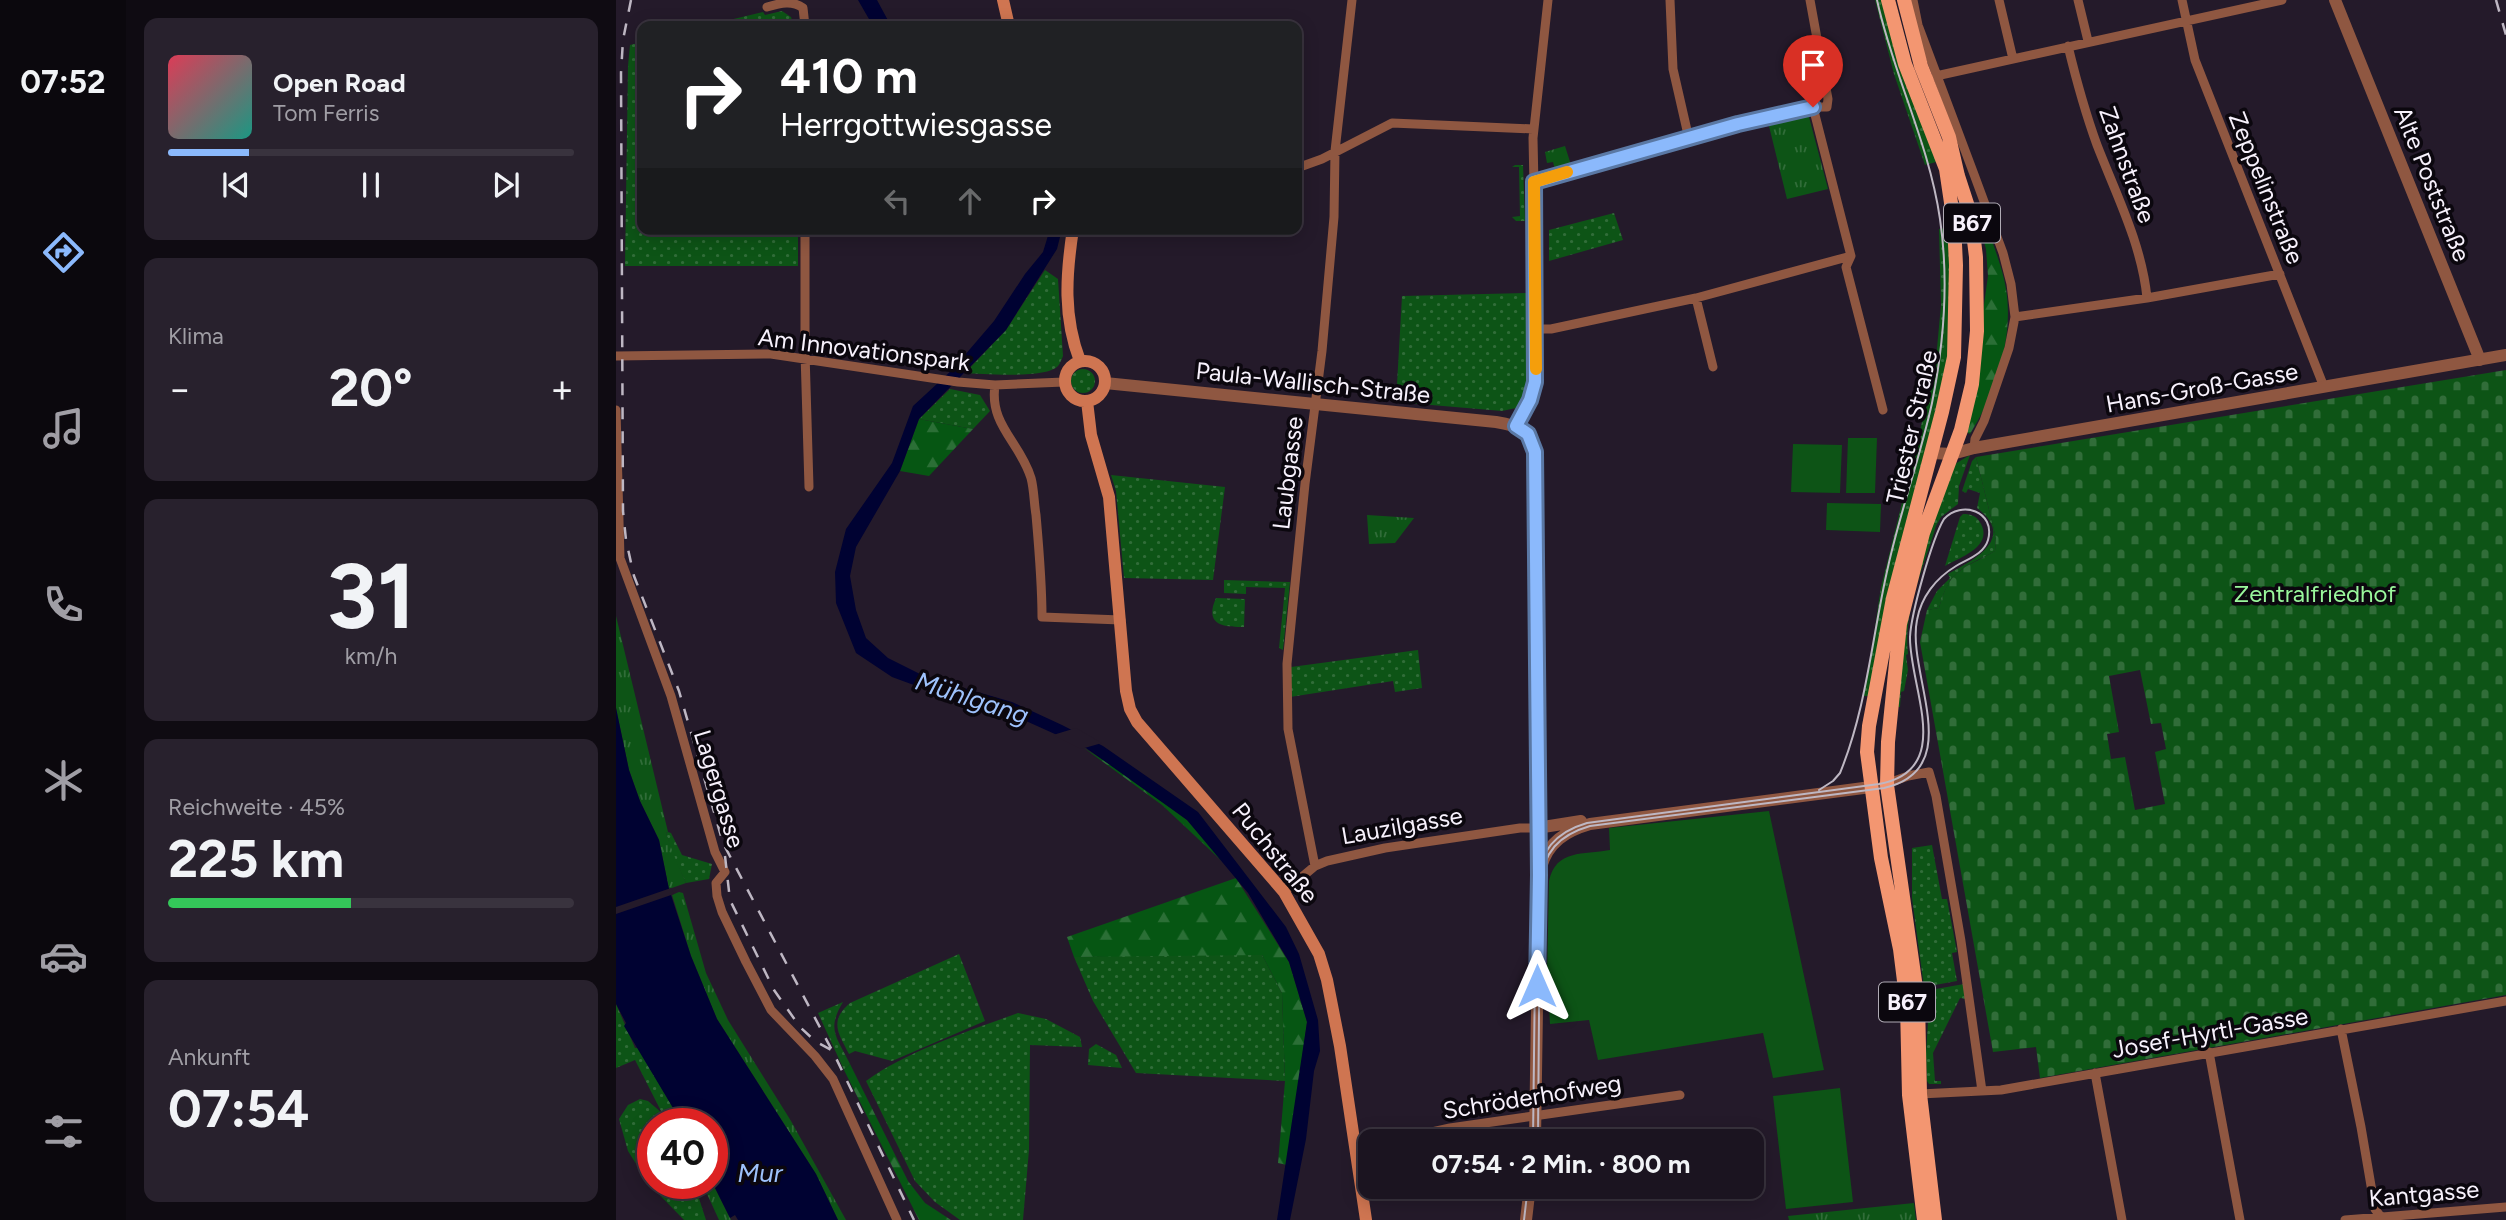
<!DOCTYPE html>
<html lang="de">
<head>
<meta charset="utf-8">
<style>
  :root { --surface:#1b1420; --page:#28212d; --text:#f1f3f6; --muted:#a09ea5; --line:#39333e; --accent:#8bb9fc }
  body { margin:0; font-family:Figtree,sans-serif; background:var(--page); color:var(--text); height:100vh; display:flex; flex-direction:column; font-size:26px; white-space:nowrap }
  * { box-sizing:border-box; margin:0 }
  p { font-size:23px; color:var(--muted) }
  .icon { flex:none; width:38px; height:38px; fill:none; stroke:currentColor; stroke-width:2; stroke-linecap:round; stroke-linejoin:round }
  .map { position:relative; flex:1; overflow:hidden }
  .side { display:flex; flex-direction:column; gap:18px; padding:18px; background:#0f0b12; width:490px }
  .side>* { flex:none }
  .guide { position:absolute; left:21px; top:21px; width:665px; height:214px; border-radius:14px; box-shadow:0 4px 18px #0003,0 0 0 2px var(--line); background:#202124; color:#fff; overflow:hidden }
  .speed { position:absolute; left:21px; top:1108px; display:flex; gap:14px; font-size:35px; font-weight:700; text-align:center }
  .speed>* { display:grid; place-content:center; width:91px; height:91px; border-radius:50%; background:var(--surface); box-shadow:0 4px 18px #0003,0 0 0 2px var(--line); line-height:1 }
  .speed .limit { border:10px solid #d22; background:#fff; color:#111 }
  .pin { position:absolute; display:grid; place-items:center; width:60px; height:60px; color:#fff; margin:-72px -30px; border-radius:50% 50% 50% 0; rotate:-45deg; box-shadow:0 0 7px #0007 }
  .pin .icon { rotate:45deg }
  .me { position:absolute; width:77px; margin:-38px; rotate:0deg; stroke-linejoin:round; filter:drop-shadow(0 0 5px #0008) }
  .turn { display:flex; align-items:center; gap:24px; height:147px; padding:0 28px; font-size:32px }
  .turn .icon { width:91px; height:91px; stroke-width:2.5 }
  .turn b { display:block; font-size:49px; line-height:60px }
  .lanes { display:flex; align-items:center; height:66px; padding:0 28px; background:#0003; justify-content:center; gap:35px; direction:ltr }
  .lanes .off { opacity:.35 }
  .big { font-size:52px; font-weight:700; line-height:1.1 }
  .side .widget { flex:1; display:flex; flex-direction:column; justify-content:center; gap:10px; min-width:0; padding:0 24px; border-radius:14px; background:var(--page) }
  .side .dial { align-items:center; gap:0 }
  .dial b { font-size:91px; line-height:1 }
  .song { display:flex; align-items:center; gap:21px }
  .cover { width:84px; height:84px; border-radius:10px; background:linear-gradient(135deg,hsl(350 70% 55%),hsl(170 70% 35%)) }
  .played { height:7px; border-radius:4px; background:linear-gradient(90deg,var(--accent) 20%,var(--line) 20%) }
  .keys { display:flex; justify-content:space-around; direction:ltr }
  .heat { display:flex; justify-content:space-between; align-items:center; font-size:38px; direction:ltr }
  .charge { height:10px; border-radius:5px; background:linear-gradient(90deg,#34c759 45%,var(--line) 0) }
  .trip { position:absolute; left:742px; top:1129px; width:406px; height:70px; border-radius:14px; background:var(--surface); box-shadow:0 4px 18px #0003,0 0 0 2px var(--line); font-weight:700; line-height:70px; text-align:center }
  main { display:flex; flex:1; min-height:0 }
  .tabs { display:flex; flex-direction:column; width:126px; justify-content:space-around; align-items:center; background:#0b080d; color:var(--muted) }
  .tabs .icon { width:49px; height:49px }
  .tabs .selected { color:var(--accent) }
  .tabs b { font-size:32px; color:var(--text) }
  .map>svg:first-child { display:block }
  .grass { fill:url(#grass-dots) }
  .forest { fill:url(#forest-firs) }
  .cemetery { fill:url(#cemetery-stones); fill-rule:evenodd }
  .park { fill:url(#park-tufts) }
  .pitch { fill:#0d5416 }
  .water { fill:#000232 }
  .pier { fill:#241a2a }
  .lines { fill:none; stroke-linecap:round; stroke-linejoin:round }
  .minor { stroke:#8f5741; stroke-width:9 }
  .tertiary { stroke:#8f5741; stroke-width:12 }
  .secondary { stroke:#cf7551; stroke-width:12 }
  .primary { stroke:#f39671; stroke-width:14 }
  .tram { stroke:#beb7c3; stroke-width:2 }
  .rail { stroke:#beb7c3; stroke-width:2.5; stroke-dasharray:12 12; stroke-linecap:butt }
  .route-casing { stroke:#5a78a4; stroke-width:18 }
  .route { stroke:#8bb9fc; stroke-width:12 }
  .slow { stroke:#f59e0b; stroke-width:12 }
  .labels { text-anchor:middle; stroke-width:7; stroke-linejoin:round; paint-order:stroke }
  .shield { fill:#0b070e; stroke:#b0abb5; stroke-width:2 }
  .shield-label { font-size:23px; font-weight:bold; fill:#f7f1fc }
  .street-label { font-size:24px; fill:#f7f1fc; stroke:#0b070e }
  .park-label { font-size:24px; fill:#9af79c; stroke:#0b070e }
  .water-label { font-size:26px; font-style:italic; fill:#9ec2fc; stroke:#0b070e }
</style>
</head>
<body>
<main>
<nav class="tabs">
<b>07:52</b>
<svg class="icon selected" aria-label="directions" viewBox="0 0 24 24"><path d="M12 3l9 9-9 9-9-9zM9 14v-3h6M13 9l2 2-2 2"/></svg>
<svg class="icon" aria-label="music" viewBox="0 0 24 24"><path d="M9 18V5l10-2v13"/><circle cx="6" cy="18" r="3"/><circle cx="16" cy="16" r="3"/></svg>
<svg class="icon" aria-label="phone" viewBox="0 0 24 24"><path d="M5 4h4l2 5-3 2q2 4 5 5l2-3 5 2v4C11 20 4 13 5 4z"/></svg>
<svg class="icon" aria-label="climate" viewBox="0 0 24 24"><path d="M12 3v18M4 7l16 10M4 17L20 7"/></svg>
<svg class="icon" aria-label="car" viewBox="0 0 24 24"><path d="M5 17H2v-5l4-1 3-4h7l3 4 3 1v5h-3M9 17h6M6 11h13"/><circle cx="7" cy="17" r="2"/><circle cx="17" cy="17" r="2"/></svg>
<svg class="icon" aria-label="filters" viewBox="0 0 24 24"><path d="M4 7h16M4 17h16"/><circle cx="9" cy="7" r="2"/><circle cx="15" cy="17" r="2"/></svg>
</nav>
<section class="side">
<div class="widget">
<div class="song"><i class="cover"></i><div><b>Open Road</b><p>Tom Ferris</p></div></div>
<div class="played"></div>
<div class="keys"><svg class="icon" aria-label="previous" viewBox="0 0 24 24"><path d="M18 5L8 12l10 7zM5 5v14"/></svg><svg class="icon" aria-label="pause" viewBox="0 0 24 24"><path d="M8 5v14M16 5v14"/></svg><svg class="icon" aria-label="next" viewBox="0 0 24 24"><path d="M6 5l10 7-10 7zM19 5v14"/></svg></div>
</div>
<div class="widget"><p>Klima</p>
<div class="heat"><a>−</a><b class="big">20°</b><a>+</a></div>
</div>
<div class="widget dial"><b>31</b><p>km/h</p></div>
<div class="widget"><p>Reichweite · 45%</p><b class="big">225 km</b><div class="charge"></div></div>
<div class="widget"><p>Ankunft</p><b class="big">07:54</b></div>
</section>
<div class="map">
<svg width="1890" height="1220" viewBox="0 0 1890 1220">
  <defs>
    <pattern id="grass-dots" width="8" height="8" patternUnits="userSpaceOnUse" patternTransform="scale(1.75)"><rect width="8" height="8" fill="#0d5416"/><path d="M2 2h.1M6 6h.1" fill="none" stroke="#316d39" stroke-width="1.8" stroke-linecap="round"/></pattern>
    <pattern id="forest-firs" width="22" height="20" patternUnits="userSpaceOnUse" patternTransform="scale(1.75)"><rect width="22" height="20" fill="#065613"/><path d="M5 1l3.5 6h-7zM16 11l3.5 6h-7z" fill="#2b6f36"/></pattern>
    <pattern id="cemetery-stones" width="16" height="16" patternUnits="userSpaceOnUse" patternTransform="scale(1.75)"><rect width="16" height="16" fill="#0d5416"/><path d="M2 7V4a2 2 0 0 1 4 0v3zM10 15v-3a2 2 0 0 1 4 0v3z" fill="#316d39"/></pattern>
    <pattern id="park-tufts" width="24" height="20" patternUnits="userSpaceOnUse" patternTransform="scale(1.75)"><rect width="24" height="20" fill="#0d5416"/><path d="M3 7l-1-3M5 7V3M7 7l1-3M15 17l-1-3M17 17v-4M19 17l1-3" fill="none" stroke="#316d39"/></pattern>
  </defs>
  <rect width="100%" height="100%" fill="#241a2a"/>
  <path class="grass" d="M1259,0H1269L1320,162L1309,165L1278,74Z
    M166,11L175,17L178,26H88L147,12L149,15Z
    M26,42V229H182V266H9L12,66L14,45Z
    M899,165H907L909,221H900L896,217L904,216L903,167H896Z
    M998,213L1007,240L933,261V230Z
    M1333,228L1335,336L1330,367L1254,696H1247C1256,660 1259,623 1265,587L1319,370L1325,305L1323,229Z
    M429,270L442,279L447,356C446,358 444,364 442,366C430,379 367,374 349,373L390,330Z
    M912,293V382L910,395L900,408L886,411L780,402L786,296Z
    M455 381a12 12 0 1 1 24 0a12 12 0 1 1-24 0Z
    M334,389L364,395L374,411L357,429L303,419Z
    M1354,455L1343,486L1342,504L1325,517L1320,526C1308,567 1287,611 1292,654L1290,655L1292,670L1288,691L1285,692L1284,707H1281L1291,615L1302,563L1339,464Z
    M1360,457L1380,538L1379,551C1346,569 1334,569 1323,608L1311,610L1321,591L1334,578L1332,574C1358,560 1401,538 1361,508L1364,493L1352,489L1350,493L1346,491L1356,461Z
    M495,475L609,487L597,580L508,578L500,491Z
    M1347,514C1355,514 1361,516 1365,524C1377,547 1343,558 1329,566L1344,517Z
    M608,580L674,582L667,650L663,648L669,588L630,587V594L608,593Z
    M600,598L629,599L628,627C607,627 588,625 600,598Z
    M802,650L806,688L779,692L777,681L674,697L675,667Z
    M52,832L55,833L66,855L96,864L93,879L70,883L56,853L50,833Z
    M1316,845L1326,899H1331L1341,952L1336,953L1341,981L1308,987L1296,898V848Z
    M343,954L369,1021L276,1061L239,1051L233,1054C222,1033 213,1021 234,1003Z
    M526,955H646L666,993L669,1081L520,1073L477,1001L458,957Z
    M1348,984L1350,999L1344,998L1317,1053L1319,1081H1325V1084H1313L1311,1081L1310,1054L1314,990Z
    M227,1002C210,1030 221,1037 234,1064L228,1070L202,1013Z
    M0,1004L19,1048H22L66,1123L37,1124V1183H78L90,1220H68L32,1183L12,1151L3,1119L12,1105L24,1099L32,1101L46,1113L19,1060L0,1068Z
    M402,1013L430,1019L464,1037L466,1047L414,1045L413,1150L407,1220H344L319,1202L299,1181L250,1081C289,1052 355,1030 402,1013Z
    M480,1044L500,1055L506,1068L472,1065L473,1049Z"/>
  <path class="forest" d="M1373,232C1379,250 1387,270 1390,289C1398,338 1380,393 1354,434L1350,432L1372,276L1370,249L1367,238Z
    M303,419L357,429L313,476L284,471Z
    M468,748L505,771L571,820L611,866L546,805Z
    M620,878L673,962L691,1022L671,1165L662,1163L669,1081L666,993L646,955L458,957L451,937Z
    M234,1064L292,1181L309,1203L335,1220H303L228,1070Z"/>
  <path class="cemetery" d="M1890,370V995L1424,1078L1420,1047L1377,1052L1304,642L1311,610L1323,608C1334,568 1346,570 1379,551L1380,538L1360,457ZM1524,670L1535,724L1545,723L1550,749L1539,752L1549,804L1519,810L1509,757L1495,759L1491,734L1503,732L1493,676Z"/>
  <path class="park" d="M1186,114L1193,117L1212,189L1171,199L1152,122Z
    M949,146L956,168L940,173L937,162L931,163L929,152Z
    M751,515L798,518L779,543L753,544Z
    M0,616L52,832L50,833L57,853L70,883L53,889L43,840L24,801L13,770L0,708Z
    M63,892L67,893L90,973L112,1020L175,1121L230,1220H222L200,1174L101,1019L75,956L56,895Z
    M96,1182L115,1220H103L86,1183Z
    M1298,1203L1300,1220H1173L1172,1216Z"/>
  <path class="pitch" d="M1232,438H1261L1259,493H1230Z
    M1177,444L1226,445L1224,493L1175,492Z
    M1211,503L1265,504L1264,532L1210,530Z
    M1153,811L1208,1070L1157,1078L1147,1033L982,1060L973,1020L934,1024L931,975L933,881C940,849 967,855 994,850L993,828Z
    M1224,1088L1237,1202L1170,1209L1157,1096Z"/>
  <path class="water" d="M242,0H261L275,26H257Z
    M434,229H446L441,249L390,330L303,419L284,471L240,547L234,576L240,610L250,638L272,658L310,677L396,702L446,725L487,746L582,812L670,927L683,954L702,1020L704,1051L698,1071L690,1139L674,1220H661L691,1022L673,962L632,893L571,820L470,748L383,709L325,695L276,677L240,653L220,603L219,572L230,529L276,463L297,406L336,370L378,321L409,274L427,252Z
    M0,708L13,770L24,801L43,840L53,889L75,956L101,1019L200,1174L222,1220H122L119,1215L114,1218L96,1182V1124L66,1123L8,1026L10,1023L0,1004Z"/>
  <path class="pier" d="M460,728L484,742L486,743L465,749L437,735Z
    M55,888L58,894L0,914V907Z"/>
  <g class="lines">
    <path class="minor" d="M1054,0L1057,69L1073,139
      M1297,0L1302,25L1359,177L1387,253L1395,284L1399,317L1393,348L1368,421L1359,439L1358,448
      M1383,0L1397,59
      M1462,0L1472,41
      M1566,0L1579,60L1708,387
      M151,7C165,3 176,0 187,8L189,26
      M1452,46C1460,79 1469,112 1481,145C1500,194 1526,245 1531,298
      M1320,76L1666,0
      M1197,107L1235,256L1230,267L1267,410
      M681,168L706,159L776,123L917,129
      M918,182L1122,124L1197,107H1211L1212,99L1194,0
      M189,229V353L193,487
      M1080,298L1097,367
      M1399,317L1531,298L1664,274
      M921,329H935L1080,298L1235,256
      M0,356L155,354L342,382L379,385L448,382
      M379,385C373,425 404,442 415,478C418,489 418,503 420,515C423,549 426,582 426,617L505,620
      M0,410L4,558L55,696L99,852L109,872L100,883L101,896L106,912L130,962L155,1010L199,1056L217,1079L281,1220
      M900,426L914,400L920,382L921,329L917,138L932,0
      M1267,785L1292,776L1313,772L1320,796L1345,941L1366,1091
      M699,866L672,729L671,664L689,484L706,351L718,217L719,151L736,0
      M668,892L699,866L711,861L769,848L904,828H921
      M1725,1029L1745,1127L1759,1209L1767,1220
      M1593,1052L1624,1220
      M1479,1073L1506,1220
      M1304,1094L1385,1090L1890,1001
      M775,1141L834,1128L1064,1095
      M740,1148L754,1145
      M1729,1220L1890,1207"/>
    <path class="tertiary" d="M1719,0L1864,360
      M489,383L880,422C905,426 909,429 919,452L923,875L919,1141
      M1316,453L1336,454L1358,448L1890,355
      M921,828L965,821
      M925,867C932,842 950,831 974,824L1255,787
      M910,1220L914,1186"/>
    <path class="secondary" d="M387,0L393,26
      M457,229C450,275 447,317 464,361
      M449 381a20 20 0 1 1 40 0a20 20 0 1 1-40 0Z
      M471,401L475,435L493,497L510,691L514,709L521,722L668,892L703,954L711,980L724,1046L750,1220"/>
    <path class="primary" d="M1272,0L1289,64L1330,169L1338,223L1340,265L1338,357L1326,412L1277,598L1253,726L1251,752L1265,858L1284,949L1291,1005L1293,1095L1308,1220
      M1288,0L1305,66L1333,137L1342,176L1355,216L1360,257L1361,331L1356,384L1345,430L1307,533L1284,624L1272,742L1271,785L1302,1002L1304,1094L1319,1220"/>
    <path class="tram" d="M1203,790L1217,781L1224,773C1251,707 1256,636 1272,567C1284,512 1304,458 1316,403C1328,343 1333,280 1324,219C1313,143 1277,74 1261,0
      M917,1141L920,885C923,851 940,832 971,823L1263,784C1340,770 1293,687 1294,637C1295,614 1316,539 1328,519C1345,500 1380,511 1372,540C1368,554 1352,559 1340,566C1320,578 1305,597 1301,620C1290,674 1352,769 1268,788L974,826C943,835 927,852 924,885L922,1141
      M908,1220L912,1186"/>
    <path class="rail" d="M15,0L7,40L5,73L7,511L10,540L18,576L63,691L107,843L219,1056L298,1220
      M1880,0L1890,35
      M109,856L114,900L158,990L184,1027L199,1041L217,1051"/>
  </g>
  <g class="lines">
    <g class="route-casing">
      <path id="route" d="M921,986L923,875L919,452L912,434L900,426L914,400L919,382L918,182L1122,124L1197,107"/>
    </g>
    <use href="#route" class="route"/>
    <path class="slow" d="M920,369L918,182L951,172"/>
  </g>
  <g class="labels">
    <g class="shield">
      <rect x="1328" y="203.5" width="56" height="39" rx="5"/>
      <rect x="1263" y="982.5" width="56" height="39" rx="5"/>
    </g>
    <g class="shield-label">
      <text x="1356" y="231">B67</text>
      <text x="1291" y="1010">B67</text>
    </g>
    <g class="street-label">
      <text transform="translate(1511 165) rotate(70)" y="8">Zahnstraße</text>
      <text transform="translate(1816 184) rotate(68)" y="8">Alte Poststraße</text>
      <text transform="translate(1650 188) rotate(68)" y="8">Zeppelinstraße</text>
      <text transform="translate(248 350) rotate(7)" y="8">Am Innovationspark</text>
      <text transform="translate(697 383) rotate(6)" y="8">Paula-Wallisch-Straße</text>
      <text transform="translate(1586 388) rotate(-10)" y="8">Hans-Groß-Gasse</text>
      <text transform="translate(1296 427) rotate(-77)" y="8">Triester Straße</text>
      <text transform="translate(672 473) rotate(-83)" y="8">Laubgasse</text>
      <text transform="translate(103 789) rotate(73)" y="8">Lagergasse</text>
      <text transform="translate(786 826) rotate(-10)" y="8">Lauzilgasse</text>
      <text transform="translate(659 853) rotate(51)" y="8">Puchstraße</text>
      <text transform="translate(1594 1033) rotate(-10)" y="8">Josef-Hyrtl-Gasse</text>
      <text transform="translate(916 1097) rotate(-9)" y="8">Schröderhofweg</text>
      <text transform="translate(1808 1194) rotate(-5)" y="8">Kantgasse</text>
    </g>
    <g class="park-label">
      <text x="1699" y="602">Zentralfriedhof</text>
    </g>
    <g class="water-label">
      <text transform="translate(356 698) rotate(18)" y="9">Mühlgang</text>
      <text x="144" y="1182">Mur</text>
    </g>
  </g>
</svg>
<div class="speed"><div class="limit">40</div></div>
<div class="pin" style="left:1197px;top:107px;background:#d93025"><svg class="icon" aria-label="arrive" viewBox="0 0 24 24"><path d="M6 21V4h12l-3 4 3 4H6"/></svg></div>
<svg class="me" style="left:921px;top:986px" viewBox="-20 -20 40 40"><path d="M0-17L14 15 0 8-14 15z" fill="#8bb9fc" stroke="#fff" stroke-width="4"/></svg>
<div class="trip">07:54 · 2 Min. · 800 m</div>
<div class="guide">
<div class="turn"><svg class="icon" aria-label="right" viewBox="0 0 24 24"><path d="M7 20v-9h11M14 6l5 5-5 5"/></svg><div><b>410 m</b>Herrgottwiesgasse</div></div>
<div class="lanes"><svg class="icon off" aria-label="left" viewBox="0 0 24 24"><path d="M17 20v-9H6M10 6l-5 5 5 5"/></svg><svg class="icon off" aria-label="ahead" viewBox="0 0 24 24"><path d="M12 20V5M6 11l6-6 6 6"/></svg><svg class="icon" aria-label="right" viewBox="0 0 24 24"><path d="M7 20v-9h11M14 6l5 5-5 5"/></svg></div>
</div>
</div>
</main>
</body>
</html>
